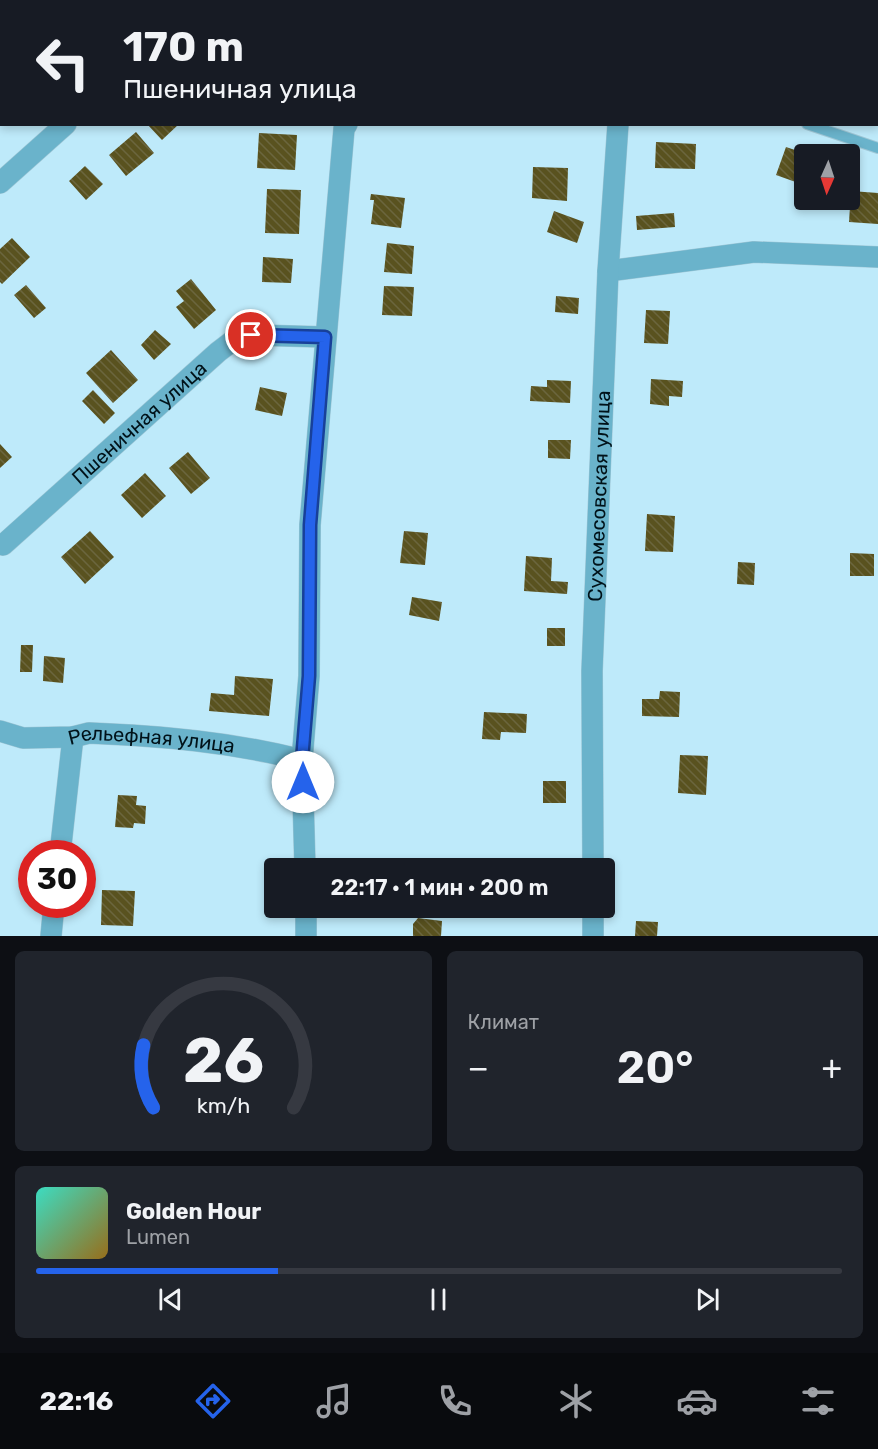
<!DOCTYPE html>
<html lang="ru">
<head>
<meta charset="utf-8">
<style>
  :root { --surface:#171b24; --page:#20242c; --text:#f1f3f6; --muted:#9ea1a6; --line:#363941; --accent:#2563eb }
  body { margin:0; font-family:Rubik,sans-serif; background:var(--page); color:var(--text); height:100vh; display:flex; flex-direction:column; font-size:22px; white-space:nowrap }
  * { box-sizing:border-box; margin:0 }
  p { font-size:20px; color:var(--muted) }
  .icon { flex:none; width:33px; height:33px; fill:none; stroke:currentColor; stroke-width:2; stroke-linecap:round; stroke-linejoin:round }
  .map { position:relative; height:936px; overflow:hidden }
  .side { display:flex; flex-direction:column; gap:15px; padding:15px; background:#0d0f14; flex:1 }
  .side>* { flex:none }
  .guide { position:absolute; left:0px; top:0px; width:879px; height:126px; box-shadow:0 3px 9px #0003; background:#171b24; color:var(--text); overflow:hidden }
  .needle { width:39px; rotate:183deg }
  .fabs { position:absolute; left:794px; top:144px; display:grid; gap:12px }
  .fabs a { display:grid; place-items:center; width:66px; height:66px; border-radius:6px; background:var(--surface); box-shadow:0 3px 9px #0003; font-size:30px }
  .speed { position:absolute; left:18px; top:840px; display:flex; gap:12px; font-size:30px; font-weight:700; text-align:center }
  .speed>* { display:grid; place-content:center; width:78px; height:78px; border-radius:50%; background:var(--surface); box-shadow:0 3px 9px #0003; line-height:1 }
  .speed .limit { border:9px solid #d22; background:#fff; color:#111 }
  .pin { position:absolute; display:grid; place-items:center; width:51px; height:51px; color:#fff; margin:-26px; border:3px solid #fff; border-radius:50%; box-shadow:0 2px 6px #0007 }
  .me { position:absolute; width:66px; margin:-33px; rotate:0deg; stroke-linejoin:round; filter:drop-shadow(0 0 4px #0008) }
  .turn { display:flex; align-items:center; gap:21px; height:126px; padding:0 24px; font-size:27px }
  .turn .icon { width:78px; height:78px; stroke-width:2.5 }
  .turn b { display:block; font-size:42px; line-height:51px }
  .big { font-size:45px; font-weight:600; line-height:1.1 }
  .side .tile { flex:1; display:flex; flex-direction:column; justify-content:center; gap:9px; min-width:0; padding:0 21px; border-radius:9px; background:var(--page) }
  .side .dial { align-items:center; gap:0 }
  .dial svg { height:156px; overflow:visible; fill:none; stroke:var(--line); stroke-width:7; stroke-linecap:round; text-anchor:middle }
  .dial text { fill:var(--text); stroke:none }
  .song { display:flex; align-items:center; gap:18px }
  .cover { width:72px; height:72px; border-radius:9px; background:linear-gradient(135deg,hsl(170 70% 55%),hsl(40 70% 35%)) }
  .played { height:6px; border-radius:3px; background:linear-gradient(90deg,var(--accent) 30%,var(--line) 30%) }
  .keys { display:flex; justify-content:space-around; direction:ltr }
  .heat { display:flex; justify-content:space-between; align-items:center; font-size:33px; direction:ltr }
  .side .tiles { flex:1; display:grid; gap:15px; grid-template-columns:1fr 1fr }
  .tile:last-child { grid-column:span 2 }
  .trip { position:absolute; left:264px; top:858px; width:351px; height:60px; border-radius:6px; background:var(--surface); box-shadow:0 3px 9px #0003; font-weight:600; line-height:60px; text-align:center }
  .tabs { display:flex; height:96px; justify-content:space-around; align-items:center; background:#090b0e; color:var(--muted) }
  .tabs .icon { width:42px; height:42px }
  .tabs .on { color:var(--accent) }
  .tabs b { font-size:27px; color:var(--text) }
  .map>svg:first-child { display:block }
  .building { fill:url(#building-back-hatch) }
  .lines { fill:none; stroke-linecap:round; stroke-linejoin:round }
  .lane-casing { stroke:#a0c7d6; stroke-width:12 }
  .street-casing { stroke:#a0c7d6; stroke-width:22 }
  .lane { stroke:#6ab3cb; stroke-width:10 }
  .street { stroke:#6ab3cb; stroke-width:21 }
  .route-casing { stroke:#184099; stroke-width:15 }
  .route { stroke:#2563eb; stroke-width:10 }
  .labels { text-anchor:middle; stroke-width:6; stroke-linejoin:round; paint-order:stroke }
  .street-label { font-size:20px; fill:#001219; stroke:#fff }
</style>
</head>
<body>
<div class="map">
<svg width="878" height="936" viewBox="0 0 878 936">
  <defs>
    <pattern id="building-back-hatch" width="6" height="6" patternUnits="userSpaceOnUse" patternTransform="scale(1.5)"><rect width="6" height="6" fill="#59521f"/><path d="M-1 5l2 2M0 0l6 6M5-1l2 2" fill="none" stroke="#6b663e"/></pattern>
  </defs>
  <rect width="100%" height="100%" fill="#beeafa"/>
  <path class="building" d="M147,124H179L162,140Z
    M136,132L154,153L126,176L109,155Z
    M259,133L297,135L295,170L257,168Z
    M656,142L696,144L695,169L655,168Z
    M786,147L804,153V185L776,175Z
    M85,166L103,184L86,200L69,181Z
    M533,167L568,168L567,201L532,198Z
    M267,189L301,190L299,234L265,233Z
    M851,191L878,193V224L849,222Z
    M371,194L405,198L401,228L371,224L374,200H370Z
    M554,211L584,222L577,243L547,232Z
    M674,213L675,227L637,230L636,216Z
    M12,238L30,257L2,284L0,282V249Z
    M387,243L414,246L412,274L384,272Z
    M263,257L293,259L291,283L262,282Z
    M191,279L216,310L194,329L176,307L184,301L176,291Z
    M26,285L46,308L34,318L14,295Z
    M384,286L414,287L412,316L382,315Z
    M556,296L579,298L578,314L555,312Z
    M646,310L670,311L668,344L644,343Z
    M155,330L171,344L154,360L141,345Z
    M111,350L138,380L113,403L86,373Z
    M651,379L683,381L682,397L669,396V406L650,404Z
    M547,380L571,381L570,403L530,401L531,386L547,387Z
    M260,387L287,393L282,416L255,410Z
    M93,390L115,413L104,424L82,401Z
    M548,440H571L570,459L548,458Z
    M0,444L12,457L0,468Z
    M188,452L210,478L191,494L169,468Z
    M145,473L166,496L142,518L121,495Z
    M647,514L675,516L673,552L645,551Z
    M90,531L114,557L85,584L61,557Z
    M404,531L428,533L425,565L400,563Z
    M850,553L874,554V576H850Z
    M526,556L552,558L551,581L568,582L567,594L524,591Z
    M738,562L755,563L754,585L737,584Z
    M412,597L442,602L439,621L409,615Z
    M547,628H565V646H547Z
    M21,645H33L32,672H20Z
    M44,656L65,658L63,683L43,681Z
    M235,676L273,679L269,716L209,711L211,693L234,695Z
    M660,691L680,692L679,717L642,716V699H659Z
    M484,712L527,714L526,733L501,732L500,740L482,739Z
    M680,755L708,756L706,795L678,793Z
    M543,781H566V803H543Z
    M118,795L137,796L136,805L146,806L145,824L134,823L133,828L115,827Z
    M102,890L135,891L133,926L101,925Z
    M418,918L442,921L441,936H413V924Z
    M636,921L658,922L657,936H635Z"/>
  <g class="lines">
    <g class="lane-casing">
      <path id="lane" d="M340,0V2
        M646,2V0
        M807,124L878,148"/>
    </g>
    <g class="street-casing">
      <g id="street">
        <path d="M0,183L66,124"/>
        <path d="M608,271L754,252L878,257"/>
        <path id="s1" d="M3,545L218,352L235,339L251,335L325,337"/>
        <path id="s2" d="M0,731L23,738L73,737L89,733C161,736 232,742 302,760"/>
        <path d="M60,854L73,737"/>
        <path d="M305,868L302,760L309,676L310,525L344,129L347,124"/>
        <path id="s3" d="M593,868L592,671L608,271L618,124"/>
        <path d="M306,908V936"/>
        <path d="M593,908V936"/>
        <path d="M51,936L54,904"/>
      </g>
    </g>
    <use href="#lane" class="lane"/>
    <use href="#street" class="street"/>
  </g>
  <g class="lines">
    <g class="route-casing">
      <path id="route" d="M251,335L325,337L310,525L309,676L302,760L303,782"/>
    </g>
    <use href="#route" class="route"/>
  </g>
  <g class="labels">
    <g class="street-label">
      <text dy="7" stroke="none"><textPath href="#s1" startOffset="183">Пшеничная улица</textPath></text>
      <text dy="7" stroke="none"><textPath href="#s3" startOffset="372">Сухомесовская улица</textPath></text>
      <text dy="7" stroke="none"><textPath href="#s2" startOffset="153">Рельефная улица</textPath></text>
    </g>
  </g>
</svg>
<div class="fabs">
<a><svg class="needle" viewBox="-14 -14 28 28"><path d="M0-13l5 13h-10z" fill="#e53935"/><path d="M0 13l5-13h-10z" fill="#9ea1a6"/></svg></a>
</div>
<div class="speed"><div class="limit">30</div></div>
<div class="pin" style="left:251px;top:335px;background:#d93025"><svg class="icon" aria-label="arrive" viewBox="0 0 24 24"><path d="M6 21V4h12l-3 4 3 4H6"/></svg></div>
<svg class="me" style="left:303px;top:782px" viewBox="-20 -20 40 40"><circle r="19" fill="#fff"/><path d="M0-13L10 11 0 6-10 11z" fill="#2563eb"/></svg>
<div class="trip">22:17 · 1 мин · 200 m</div>
<div class="guide">
<div class="turn"><svg class="icon" aria-label="left" viewBox="0 0 24 24"><path d="M17 20v-9H6M10 6l-5 5 5 5"/></svg><div><b>170 m</b>Пшеничная улица</div></div>
</div>
</div>
<section class="side">
<div class="tiles">
<div class="tile dial"><svg viewBox="0 0 100 80">
<path d="M14 69A42 42 0 1 1 86 69"/>
<path d="M14 69A42 42 0 0 1 9 37" stroke="#2563eb"/>
<text x="50" y="56" font-size="32" font-weight="700">26</text>
<text x="50" y="72" font-size="11">km/h</text>
</svg></div>
<div class="tile"><p>Климат</p>
<div class="heat"><a>−</a><b class="big">20°</b><a>+</a></div>
</div>
<div class="tile">
<div class="song"><i class="cover"></i><div><b>Golden Hour</b><p>Lumen</p></div></div>
<div class="played"></div>
<div class="keys"><svg class="icon" aria-label="previous" viewBox="0 0 24 24"><path d="M18 5L8 12l10 7zM5 5v14"/></svg><svg class="icon" aria-label="pause" viewBox="0 0 24 24"><path d="M8 5v14M16 5v14"/></svg><svg class="icon" aria-label="next" viewBox="0 0 24 24"><path d="M6 5l10 7-10 7zM19 5v14"/></svg></div>
</div>
</div>
</section>
<nav class="tabs">
<b>22:16</b>
<svg class="icon on" aria-label="directions" viewBox="0 0 24 24"><path d="M12 3l9 9-9 9-9-9zM9 14v-3h6M13 9l2 2-2 2"/></svg>
<svg class="icon" aria-label="music" viewBox="0 0 24 24"><path d="M9 18V5l10-2v13"/><circle cx="6" cy="18" r="3"/><circle cx="16" cy="16" r="3"/></svg>
<svg class="icon" aria-label="phone" viewBox="0 0 24 24"><path d="M5 4h4l2 5-3 2q2 4 5 5l2-3 5 2v4C11 20 4 13 5 4z"/></svg>
<svg class="icon" aria-label="climate" viewBox="0 0 24 24"><path d="M12 3v18M4 7l16 10M4 17L20 7"/></svg>
<svg class="icon" aria-label="car" viewBox="0 0 24 24"><path d="M5 17H2v-5l4-1 3-4h7l3 4 3 1v5h-3M9 17h6M6 11h13"/><circle cx="7" cy="17" r="2"/><circle cx="17" cy="17" r="2"/></svg>
<svg class="icon" aria-label="filters" viewBox="0 0 24 24"><path d="M4 7h16M4 17h16"/><circle cx="9" cy="7" r="2"/><circle cx="15" cy="17" r="2"/></svg>
</nav>
</body>
</html>
